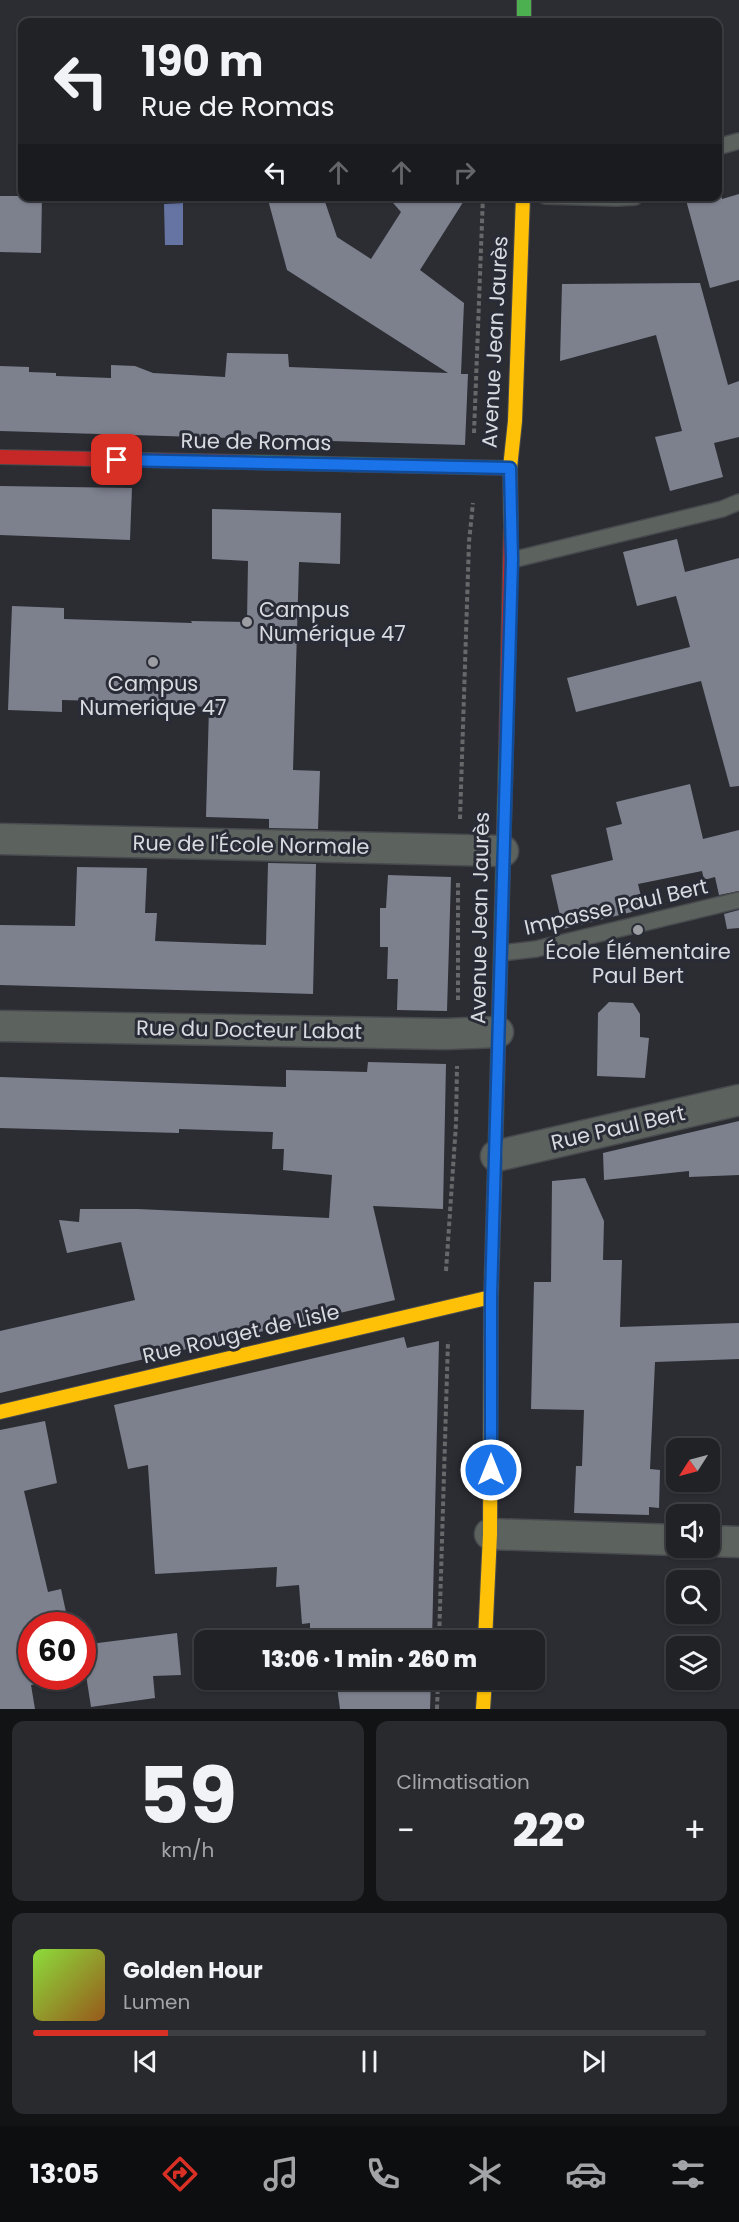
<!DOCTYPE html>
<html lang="fr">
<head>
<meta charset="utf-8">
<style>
  :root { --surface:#212226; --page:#292a2e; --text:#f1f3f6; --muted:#a2a4a7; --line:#3e3f43; --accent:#d93025 }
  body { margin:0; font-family:Poppins,sans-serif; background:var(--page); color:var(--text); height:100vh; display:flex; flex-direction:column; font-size:22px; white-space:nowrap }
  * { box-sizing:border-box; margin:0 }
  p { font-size:20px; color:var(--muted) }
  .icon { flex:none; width:33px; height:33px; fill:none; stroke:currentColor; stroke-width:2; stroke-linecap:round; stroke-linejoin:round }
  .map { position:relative; height:1709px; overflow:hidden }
  .panel { display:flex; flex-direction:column; gap:12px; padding:12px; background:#121315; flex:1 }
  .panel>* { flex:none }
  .top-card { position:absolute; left:18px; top:18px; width:704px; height:183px; border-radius:12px; box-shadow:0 2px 4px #0004,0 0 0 2px var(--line); background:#212226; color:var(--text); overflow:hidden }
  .needle { width:39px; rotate:234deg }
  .controls { position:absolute; left:666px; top:1438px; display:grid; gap:12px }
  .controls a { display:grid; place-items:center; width:54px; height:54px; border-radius:12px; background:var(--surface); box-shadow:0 2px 4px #0004,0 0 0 2px var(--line); font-size:30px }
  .speed { position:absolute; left:18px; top:1612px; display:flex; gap:12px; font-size:30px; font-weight:700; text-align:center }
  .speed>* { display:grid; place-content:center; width:78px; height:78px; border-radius:50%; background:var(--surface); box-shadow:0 2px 4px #0004,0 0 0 2px var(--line); line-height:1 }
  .speed .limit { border:9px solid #d22; background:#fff; color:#111 }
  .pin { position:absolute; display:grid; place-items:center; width:51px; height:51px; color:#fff; margin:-26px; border-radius:12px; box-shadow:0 3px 9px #0006 }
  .me { position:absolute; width:66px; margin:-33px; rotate:0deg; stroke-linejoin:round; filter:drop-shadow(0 0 4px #0008) }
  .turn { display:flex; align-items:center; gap:21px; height:126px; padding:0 24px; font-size:27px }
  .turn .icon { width:78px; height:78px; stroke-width:2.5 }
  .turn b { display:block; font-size:42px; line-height:51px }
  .lanes { display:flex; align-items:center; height:57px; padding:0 24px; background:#0003; justify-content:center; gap:30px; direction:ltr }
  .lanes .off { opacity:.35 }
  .big { font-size:45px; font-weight:800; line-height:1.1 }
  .panel .card { flex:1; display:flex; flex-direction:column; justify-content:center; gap:9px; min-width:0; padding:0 21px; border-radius:12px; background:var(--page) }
  .panel .dial { align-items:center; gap:0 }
  .dial b { font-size:78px; line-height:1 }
  .song { display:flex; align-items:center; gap:18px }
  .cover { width:72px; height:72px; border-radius:9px; background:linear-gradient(135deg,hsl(90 70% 55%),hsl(30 70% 35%)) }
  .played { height:6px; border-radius:3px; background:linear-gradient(90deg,var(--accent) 20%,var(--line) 20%) }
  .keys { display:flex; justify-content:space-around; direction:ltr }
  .heat { display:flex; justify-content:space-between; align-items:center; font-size:33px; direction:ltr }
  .panel .tiles { flex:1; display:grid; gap:12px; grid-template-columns:1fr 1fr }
  .card:last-child { grid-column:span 2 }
  .trip { position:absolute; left:194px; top:1630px; width:351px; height:60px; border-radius:12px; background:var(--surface); box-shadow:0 2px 4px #0004,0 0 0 2px var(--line); font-weight:800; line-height:60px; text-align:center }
  .tabs { display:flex; height:96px; justify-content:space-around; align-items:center; background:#0d0e0f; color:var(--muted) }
  .tabs .icon { width:42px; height:42px }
  .tabs .selected { color:var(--accent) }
  .tabs b { font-size:27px; color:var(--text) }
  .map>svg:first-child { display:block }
  .water { fill:#6674a4 }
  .building { fill:#7d818e }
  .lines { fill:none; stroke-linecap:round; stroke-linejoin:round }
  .lane-casing { stroke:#484a4e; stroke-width:18 }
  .street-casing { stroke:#484a4e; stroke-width:33 }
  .fast-casing { stroke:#484a4e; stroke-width:16 }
  .slow-casing { stroke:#484a4e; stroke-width:16 }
  .jam-casing { stroke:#484a4e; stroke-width:16 }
  .path { stroke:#666969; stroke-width:4; stroke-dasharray:4.5 3; stroke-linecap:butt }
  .lane { stroke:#5c635e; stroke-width:15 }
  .street { stroke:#5c635e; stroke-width:30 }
  .fast { stroke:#4caf50; stroke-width:14 }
  .slow { stroke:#ffc107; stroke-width:14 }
  .jam { stroke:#c62828; stroke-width:14 }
  .route-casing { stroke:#114b97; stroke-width:15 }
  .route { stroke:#1a73e8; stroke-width:10 }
  .poi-dot { fill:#9c9da3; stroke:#292c36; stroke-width:2 }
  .labels { text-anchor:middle; stroke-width:6; stroke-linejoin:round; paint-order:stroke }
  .street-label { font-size:21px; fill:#d8dae0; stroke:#292c36 }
  .poi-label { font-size:21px; fill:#d8dae0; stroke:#292c36 }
</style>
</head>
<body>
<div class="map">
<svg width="739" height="1709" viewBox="0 0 739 1709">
  <rect width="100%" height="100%" fill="#2c2d33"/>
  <path class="water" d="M183,203V245H165L164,204Z"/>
  <path class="building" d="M720,191L722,199L739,194V280L710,288L686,200L700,196H717V192Z
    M0,196H42L41,253L0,252Z
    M267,196H323L337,237L371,259L401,212L387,196H467L420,270L464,303L461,374H468L465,445L0,431V366L29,367V372L56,373V376L111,378V365L135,366L153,373L225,377L227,353L288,354L289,367L448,373L287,270Z
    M700,283L728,385L739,381V437L714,443L723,477L670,491L655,437L682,431L656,335L560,361L562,284Z
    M0,486L132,488L130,540L0,535Z
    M212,509L341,513L340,564L299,562L293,770L320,771L318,829L269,828V819L206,817L209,707L188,706V703L62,700V712L8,710L12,606L64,608V619L192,623L191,621L247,622L248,561L212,559Z
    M677,539L685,572L739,558V786L730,787L701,681L576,712L567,678L690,647L676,596L637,606L623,552Z
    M690,784L703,839L739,830V891L719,895L715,877L704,880L702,871L638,884L644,909L563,929L551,875L613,860L606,828L622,824L616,802Z
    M268,863L316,864L313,994L0,985V925L75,926L77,867L147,868L145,913H157L155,941L266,945Z
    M388,875L451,877L447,1011L397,1010L398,979H387L388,947H380V908H386Z
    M739,910V928L727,929L724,914Z
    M609,1002L633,1003L640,1014V1037L649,1038L645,1078L597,1076L598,1013Z
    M368,1062L446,1064L443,1209L373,1206L395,1300L0,1393V1331L135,1300L121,1242L67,1253L59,1220L79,1222L80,1209H138L329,1218L332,1175L283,1170L284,1149H272L273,1132L179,1129V1133L0,1128V1077L286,1087V1070L367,1072Z
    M739,1121V1175L689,1177V1171L604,1180L603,1153Z
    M585,1178L604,1221L603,1260H622L620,1327L739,1323V1359L655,1362L650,1469L660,1470L659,1508L649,1507V1515L574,1513L576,1466H582L584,1410L531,1409L534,1282H551L552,1181Z
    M404,1337L407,1348L439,1341L432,1641H321L320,1629H310V1623L302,1624L299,1585L276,1587L277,1567L155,1574L148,1465L128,1469L114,1405Z
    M45,1421L57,1483L24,1491L48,1592L61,1589L69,1626H32V1677H74L31,1685L35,1709H0V1430Z
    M177,1633L181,1675L153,1676L155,1698L91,1707L86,1675H82V1645Z
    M336,1680H431L430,1709H340Z"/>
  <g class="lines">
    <g class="lane-casing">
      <path id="lane" d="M717,147L739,141
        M545,196L617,198L635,197
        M512,560L722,509L739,502
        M502,953L536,949L739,900"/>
    </g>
    <g class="street-casing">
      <path id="street" d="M0,839L503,851
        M0,1026L445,1034L498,1032
        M496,1156L739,1100
        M490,1534L676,1540
        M710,1541L739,1542"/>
    </g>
    <g class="fast-casing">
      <path id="fast" d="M524,0V22
        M241,462L510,468
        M496,1126L506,755"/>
    </g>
    <g class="slow-casing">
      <path id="slow" d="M511,525L510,468L515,421L523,196
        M0,1412L491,1297
        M485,1641L490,1534L491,1297L496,1126
        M483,1709L485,1680"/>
    </g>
    <g class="jam-casing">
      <path id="jam" d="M0,457L241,462
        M506,755L511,525"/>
    </g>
    <path class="path" d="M474,433L483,196
      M460,819L469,542L473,503
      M458,883V1002
      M446,1271L456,1124L457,1066
      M439,1641L448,1341
      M437,1709L438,1680"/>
    <use href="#lane" class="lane"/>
    <use href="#street" class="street"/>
    <use href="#fast" class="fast"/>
    <use href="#slow" class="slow"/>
    <use href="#jam" class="jam"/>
  </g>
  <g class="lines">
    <g class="route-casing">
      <path id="route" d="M117,460L510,468L512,560L491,1297V1470"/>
    </g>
    <use href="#route" class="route"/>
  </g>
  <g class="poi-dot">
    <circle cx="247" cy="622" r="6"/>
    <circle cx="153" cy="662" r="6"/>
    <circle cx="638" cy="930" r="6"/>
  </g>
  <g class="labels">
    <g class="street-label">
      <text transform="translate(495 342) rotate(-87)" y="7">Avenue Jean Jaurès</text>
      <text transform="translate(256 442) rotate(1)" y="7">Rue de Romas</text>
      <text transform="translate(251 845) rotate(1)" y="7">Rue de l'École Normale</text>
      <text transform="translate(616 907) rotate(-13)" y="7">Impasse Paul Bert</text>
      <text transform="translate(480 918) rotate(-89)" y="7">Avenue Jean Jaurès</text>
      <text transform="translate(249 1030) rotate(1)" y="7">Rue du Docteur Labat</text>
      <text transform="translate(618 1128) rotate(-13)" y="7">Rue Paul Bert</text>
      <text transform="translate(241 1334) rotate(-13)" y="7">Rue Rouget de Lisle</text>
    </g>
    <g class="poi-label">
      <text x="259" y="617" text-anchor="start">Campus<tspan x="259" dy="24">Numérique 47</tspan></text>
      <text x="153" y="691">Campus<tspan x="153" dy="24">Numerique 47</tspan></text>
      <text x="638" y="959">École Élémentaire<tspan x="638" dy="24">Paul Bert</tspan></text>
    </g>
  </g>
</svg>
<div class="controls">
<a><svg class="needle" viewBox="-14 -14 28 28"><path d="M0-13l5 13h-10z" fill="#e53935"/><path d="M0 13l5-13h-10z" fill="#a2a4a7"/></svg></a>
<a><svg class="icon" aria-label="sound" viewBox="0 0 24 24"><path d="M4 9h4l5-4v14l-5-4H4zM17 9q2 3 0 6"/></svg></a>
<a><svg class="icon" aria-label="search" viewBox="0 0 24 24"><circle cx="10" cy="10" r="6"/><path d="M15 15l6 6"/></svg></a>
<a><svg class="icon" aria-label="layers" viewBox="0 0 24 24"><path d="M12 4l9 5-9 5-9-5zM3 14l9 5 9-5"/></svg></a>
</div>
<div class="speed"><div class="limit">60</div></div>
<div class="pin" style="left:117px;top:460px;background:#d93025"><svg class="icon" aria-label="arrive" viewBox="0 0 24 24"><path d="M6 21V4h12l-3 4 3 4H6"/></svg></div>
<svg class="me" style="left:491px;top:1470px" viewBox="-20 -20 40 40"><circle r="17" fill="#1a73e8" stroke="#fff" stroke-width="3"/><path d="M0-11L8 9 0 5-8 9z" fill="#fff"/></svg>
<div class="trip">13:06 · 1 min · 260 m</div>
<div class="top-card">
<div class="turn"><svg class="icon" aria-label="left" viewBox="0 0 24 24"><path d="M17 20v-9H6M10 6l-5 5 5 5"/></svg><div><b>190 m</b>Rue de Romas</div></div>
<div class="lanes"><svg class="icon" aria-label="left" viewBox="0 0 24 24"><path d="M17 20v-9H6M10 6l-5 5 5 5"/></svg><svg class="icon off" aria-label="ahead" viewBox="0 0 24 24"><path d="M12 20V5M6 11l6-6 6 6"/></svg><svg class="icon off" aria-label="ahead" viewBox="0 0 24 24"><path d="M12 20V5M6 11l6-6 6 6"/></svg><svg class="icon off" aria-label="right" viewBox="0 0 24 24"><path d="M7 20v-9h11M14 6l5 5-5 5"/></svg></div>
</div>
</div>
<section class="panel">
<div class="tiles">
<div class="card dial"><b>59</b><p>km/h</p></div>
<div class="card"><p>Climatisation</p>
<div class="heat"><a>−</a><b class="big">22°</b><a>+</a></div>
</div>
<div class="card">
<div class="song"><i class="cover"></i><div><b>Golden Hour</b><p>Lumen</p></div></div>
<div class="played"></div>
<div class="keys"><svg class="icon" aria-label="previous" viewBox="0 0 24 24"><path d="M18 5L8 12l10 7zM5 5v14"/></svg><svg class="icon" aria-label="pause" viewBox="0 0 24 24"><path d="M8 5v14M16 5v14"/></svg><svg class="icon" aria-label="next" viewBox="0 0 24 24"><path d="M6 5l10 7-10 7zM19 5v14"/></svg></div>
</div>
</div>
</section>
<nav class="tabs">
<b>13:05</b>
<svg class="icon selected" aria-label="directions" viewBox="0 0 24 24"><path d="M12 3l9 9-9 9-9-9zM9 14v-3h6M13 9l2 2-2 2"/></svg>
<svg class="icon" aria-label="music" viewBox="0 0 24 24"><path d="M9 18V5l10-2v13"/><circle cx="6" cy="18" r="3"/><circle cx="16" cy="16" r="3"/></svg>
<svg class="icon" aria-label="phone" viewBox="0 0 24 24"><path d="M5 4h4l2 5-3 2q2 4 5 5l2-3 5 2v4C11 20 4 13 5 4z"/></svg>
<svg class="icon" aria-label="climate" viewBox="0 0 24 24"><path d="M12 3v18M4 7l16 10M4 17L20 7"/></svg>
<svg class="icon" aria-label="car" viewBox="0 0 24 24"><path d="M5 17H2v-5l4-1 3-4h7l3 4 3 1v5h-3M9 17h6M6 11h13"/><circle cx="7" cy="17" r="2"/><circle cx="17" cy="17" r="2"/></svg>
<svg class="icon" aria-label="filters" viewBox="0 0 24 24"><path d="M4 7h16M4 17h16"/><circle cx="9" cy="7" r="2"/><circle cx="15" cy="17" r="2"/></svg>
</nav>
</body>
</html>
